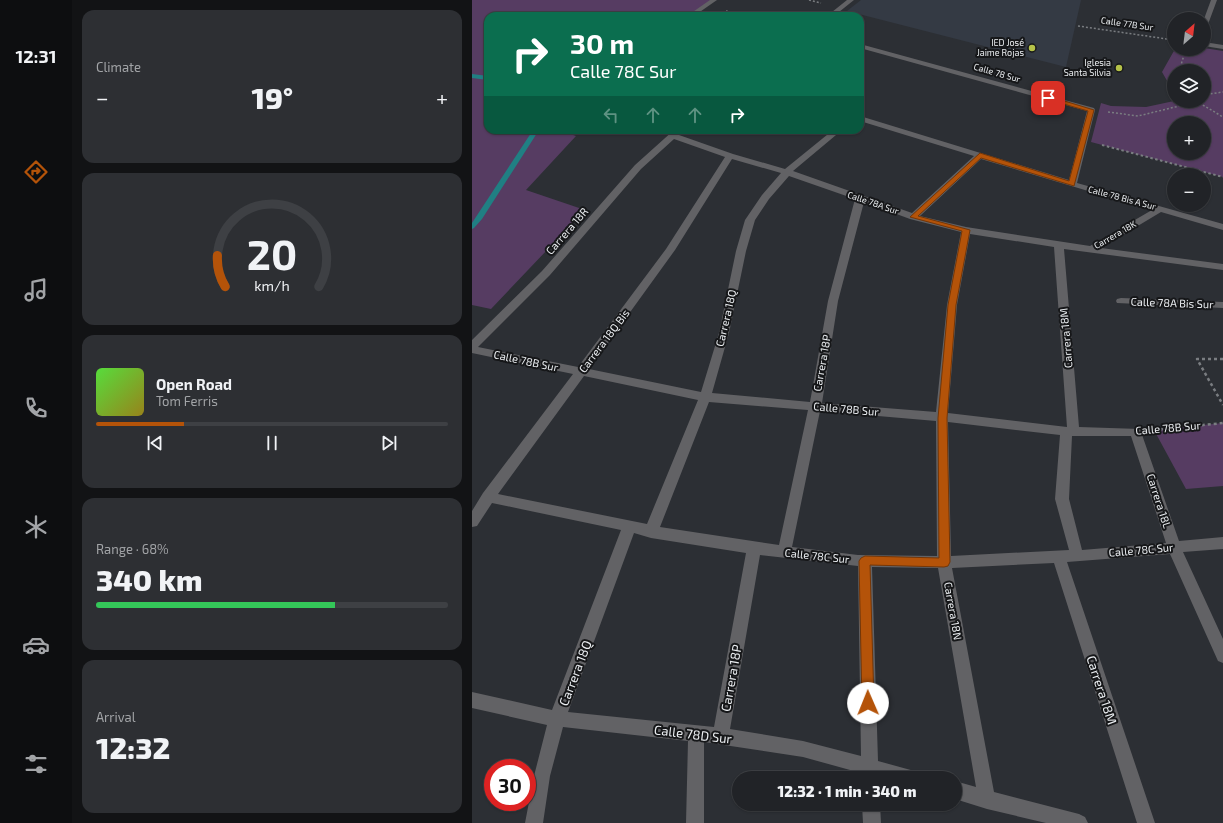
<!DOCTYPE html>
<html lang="en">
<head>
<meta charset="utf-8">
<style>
  :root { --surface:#212327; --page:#2d2f33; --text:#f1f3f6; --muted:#a2a4a7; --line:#3e4044; --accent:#b45309 }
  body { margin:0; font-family:"Exo 2",sans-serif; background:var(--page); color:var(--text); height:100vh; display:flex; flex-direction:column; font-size:15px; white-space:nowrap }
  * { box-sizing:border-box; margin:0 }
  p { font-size:13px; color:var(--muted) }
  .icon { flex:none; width:22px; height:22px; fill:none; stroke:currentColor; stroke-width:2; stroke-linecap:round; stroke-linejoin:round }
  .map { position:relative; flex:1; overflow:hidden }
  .details { display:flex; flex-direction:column; gap:10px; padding:10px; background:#121315; width:400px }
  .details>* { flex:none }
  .hud { position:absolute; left:12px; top:12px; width:380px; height:122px; border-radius:12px; box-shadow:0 1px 3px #0004,0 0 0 1px var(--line); background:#0b6e4f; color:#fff; overflow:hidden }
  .needle { width:26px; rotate:28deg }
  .buttons { position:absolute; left:695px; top:12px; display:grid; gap:8px }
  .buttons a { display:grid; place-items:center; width:44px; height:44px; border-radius:50%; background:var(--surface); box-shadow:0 1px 3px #0004,0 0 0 1px var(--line); font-size:20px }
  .speed { position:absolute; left:12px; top:759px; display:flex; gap:8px; font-size:20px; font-weight:700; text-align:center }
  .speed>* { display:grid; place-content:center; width:52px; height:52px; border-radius:50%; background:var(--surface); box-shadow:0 1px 3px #0004,0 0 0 1px var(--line); line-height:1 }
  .speed .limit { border:6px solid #d22; background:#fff; color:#111 }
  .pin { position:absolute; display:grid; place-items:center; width:34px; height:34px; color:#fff; margin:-17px; border-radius:8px; box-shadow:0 2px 6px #0006 }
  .me { position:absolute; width:44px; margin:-22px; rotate:359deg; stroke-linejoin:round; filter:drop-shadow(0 0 3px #0008) }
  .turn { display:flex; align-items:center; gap:14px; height:84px; padding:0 20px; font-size:18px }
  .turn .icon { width:52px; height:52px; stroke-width:2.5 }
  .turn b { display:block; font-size:28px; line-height:34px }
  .lanes { display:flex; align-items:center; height:38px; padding:0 20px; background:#0003; justify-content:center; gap:20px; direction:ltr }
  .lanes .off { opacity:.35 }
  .big { font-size:30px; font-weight:800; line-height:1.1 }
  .details .widget { flex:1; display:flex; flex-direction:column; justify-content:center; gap:6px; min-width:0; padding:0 14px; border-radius:12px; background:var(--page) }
  .details .dial { align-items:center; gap:0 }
  .dial svg { height:104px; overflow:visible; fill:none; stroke:var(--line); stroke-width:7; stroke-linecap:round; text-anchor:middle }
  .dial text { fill:var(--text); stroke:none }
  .song { display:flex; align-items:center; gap:12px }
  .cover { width:48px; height:48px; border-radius:6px; background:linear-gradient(135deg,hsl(110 70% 55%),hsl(50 70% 35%)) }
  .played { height:4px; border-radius:2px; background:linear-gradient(90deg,var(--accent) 25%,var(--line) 25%) }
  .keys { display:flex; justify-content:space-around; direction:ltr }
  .heat { display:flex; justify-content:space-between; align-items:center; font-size:22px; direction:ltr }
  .charge { height:6px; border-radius:3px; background:linear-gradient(90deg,#34c759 68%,var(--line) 0) }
  .trip { position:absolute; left:260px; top:771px; width:230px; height:40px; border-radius:20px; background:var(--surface); box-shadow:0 1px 3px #0004,0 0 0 1px var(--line); font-weight:800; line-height:40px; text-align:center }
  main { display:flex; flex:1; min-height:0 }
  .menu { display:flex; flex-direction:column; width:72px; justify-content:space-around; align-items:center; background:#0d0e10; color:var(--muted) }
  .menu .icon { width:28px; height:28px }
  .menu .active { color:var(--accent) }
  .menu b { font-size:18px; color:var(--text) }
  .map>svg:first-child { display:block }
  .built { fill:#343a44 }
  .green { fill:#563c62; fill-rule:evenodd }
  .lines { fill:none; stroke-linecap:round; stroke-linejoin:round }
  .stream { fill:#207f83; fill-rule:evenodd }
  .path-far2 { stroke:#7a7d81; stroke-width:1.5; stroke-dasharray:2 2; stroke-linecap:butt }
  .path-far1 { stroke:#7a7d81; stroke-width:2; stroke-dasharray:2.5 2.5; stroke-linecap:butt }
  .path { stroke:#7a7d81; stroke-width:2.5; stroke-dasharray:3 3; stroke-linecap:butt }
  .minor { fill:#626265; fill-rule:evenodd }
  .route { fill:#b45309; stroke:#753606 }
  .poi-dot { fill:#b5c249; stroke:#161719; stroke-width:1.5 }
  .labels { text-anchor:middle; stroke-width:4; stroke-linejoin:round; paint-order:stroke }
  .far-street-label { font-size:9px; fill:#ebeef1; stroke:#161719 }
  .far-poi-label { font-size:9px; fill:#ebeef1; stroke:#161719; text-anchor:end }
  .street-label { font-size:11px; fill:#ebeef1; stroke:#161719 }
  .near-street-label { font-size:13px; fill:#ebeef1; stroke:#161719 }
</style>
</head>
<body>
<main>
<nav class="menu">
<b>12:31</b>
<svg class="icon active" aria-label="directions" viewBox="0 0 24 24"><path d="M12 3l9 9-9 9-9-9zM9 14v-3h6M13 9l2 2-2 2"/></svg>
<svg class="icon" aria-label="music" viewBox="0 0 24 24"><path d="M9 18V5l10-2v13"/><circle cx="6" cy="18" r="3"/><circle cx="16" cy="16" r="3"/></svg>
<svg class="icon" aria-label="phone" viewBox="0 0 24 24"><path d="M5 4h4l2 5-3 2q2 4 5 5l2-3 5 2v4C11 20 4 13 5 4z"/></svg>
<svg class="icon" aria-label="climate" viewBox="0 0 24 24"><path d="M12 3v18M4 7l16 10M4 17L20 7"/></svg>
<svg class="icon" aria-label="car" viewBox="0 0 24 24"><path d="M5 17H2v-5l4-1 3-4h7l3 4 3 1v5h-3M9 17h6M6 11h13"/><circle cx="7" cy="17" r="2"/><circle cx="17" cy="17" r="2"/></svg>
<svg class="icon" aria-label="filters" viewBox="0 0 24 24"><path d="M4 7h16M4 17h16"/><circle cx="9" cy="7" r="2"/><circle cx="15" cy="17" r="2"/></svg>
</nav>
<section class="details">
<div class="widget"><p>Climate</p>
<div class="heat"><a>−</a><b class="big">19°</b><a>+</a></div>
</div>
<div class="widget dial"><svg viewBox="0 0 100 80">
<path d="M14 69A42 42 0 1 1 86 69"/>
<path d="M14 69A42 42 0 0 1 8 45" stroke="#b45309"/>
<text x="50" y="56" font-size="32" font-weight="700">20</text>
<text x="50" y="72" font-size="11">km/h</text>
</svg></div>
<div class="widget">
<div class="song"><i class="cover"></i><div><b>Open Road</b><p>Tom Ferris</p></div></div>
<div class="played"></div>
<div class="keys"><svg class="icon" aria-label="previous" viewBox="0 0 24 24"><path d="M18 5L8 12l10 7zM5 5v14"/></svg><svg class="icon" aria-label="pause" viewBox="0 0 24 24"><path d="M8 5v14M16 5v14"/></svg><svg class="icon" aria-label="next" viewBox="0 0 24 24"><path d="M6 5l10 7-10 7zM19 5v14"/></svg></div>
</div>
<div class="widget"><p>Range · 68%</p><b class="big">340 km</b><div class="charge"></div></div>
<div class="widget"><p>Arrival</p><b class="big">12:32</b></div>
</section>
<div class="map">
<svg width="751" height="823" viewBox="0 0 751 823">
  <rect width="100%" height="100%" fill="#2c2f34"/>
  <path class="built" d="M389,0H609L594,67L375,11Z"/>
  <path class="green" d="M0,0H242L218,16H16V130H87L104,136L54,190L113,210L19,309L0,305Z
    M732,48L751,51V177L619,142L629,103L639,106L674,107L702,101H732V71H702V93L690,72L703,49ZM702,123H732V153H702Z
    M751,423V486L714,489L682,430Z"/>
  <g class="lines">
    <path class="stream" d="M0,74L16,76V80L0,78Z
      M61,130H67L10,219L2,228L0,229V223Z"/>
    <path class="path-far2" d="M337,0L349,3
      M254,11L274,16
      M606,26L702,40
      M707,71L714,49
      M732,98L737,94L751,92
      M724,101L751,117
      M636,112L666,116L728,101"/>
    <path class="path-far1" d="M630,145L751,177"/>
    <path class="path" d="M751,359H725L751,405
      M682,430L751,423"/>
    <path class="minor" d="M238,0H245L222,16H215Z
      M375,0H382L362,16H355Z
      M739,0H745L735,27L732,29V19Z
      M732,42L751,45V49L732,46Z
      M388,44L622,108L623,110L605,183L751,224V230L689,212L629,248L751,264V270L592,249L607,427L668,429L707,541L751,537V549L711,552L751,639V663L746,661L698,554L595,562L683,823H665L582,563L480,568L522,792L607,814L613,817L616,823H574L515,809L483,799V781L504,787L466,568L400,567L406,761L446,772L448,778H390L389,773L331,757L232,742V823H214L216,741L91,727L78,776L71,823H53L62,776L75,725L0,708V692L80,710L149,530L20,503L5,526L0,527V511L11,493L101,374L0,353V340L70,271L163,165L202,130H209L207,135L261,154L313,169L361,130H370L321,171L440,213L502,156L388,121V116L597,180L615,111L388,48ZM202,139L253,157L194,249L106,367L6,347L78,275L169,169ZM260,159L309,173L290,195L273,220L264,251L247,333L229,392L117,369L203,250ZM509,159L680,210L618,246L494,227L448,216ZM317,176L383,199L356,301L338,402L240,393L257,333L274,251L283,220L297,199ZM392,202L438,219L489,232L475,305L464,412L350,403L366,301ZM498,234L582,247L595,427L476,413L485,305ZM112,376L226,400L175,524L26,494ZM237,402L336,410L307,545L188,527ZM348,411L464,421L465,556L386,555L320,547ZM476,422L588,435L583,499L597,550L479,556ZM600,436H659L694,543L610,550L597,499ZM162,533L179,538L274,553L242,727L96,712ZM288,555L386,566L389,756L331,741L258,729Z
      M649,298L751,302V308L645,303L644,301L645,299Z
      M390,804H408L409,823H391Z"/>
  </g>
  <path class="route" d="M576,96L622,110L602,186L509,158L446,216L498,230L484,305L475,418L478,562L476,566L472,567L398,565L402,703L400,707L396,708L391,707L390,703L387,561L389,558L393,556L467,558L466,418L476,305L490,231L438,217L508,153L597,181L616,111L574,99L573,98Z"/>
  <g class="poi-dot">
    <circle cx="560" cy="48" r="4"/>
    <circle cx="647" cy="68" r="4"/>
  </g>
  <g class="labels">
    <g class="far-street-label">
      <text transform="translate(655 24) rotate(8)" y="3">Calle 77B Sur</text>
      <text transform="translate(525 73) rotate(16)" y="3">Calle 78 Sur</text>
      <text transform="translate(650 198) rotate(15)" y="3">Calle 78 Bis A Sur</text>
      <text transform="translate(401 203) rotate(19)" y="3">Calle 78A Sur</text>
      <text transform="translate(643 235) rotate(-30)" y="3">Carrera 18K</text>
    </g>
    <g class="far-poi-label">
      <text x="552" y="46">IED José<tspan x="552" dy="10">Jaime Rojas</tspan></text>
      <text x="639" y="66">Iglesia<tspan x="639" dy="10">Santa Silvia</tspan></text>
    </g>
    <g class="street-label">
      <text transform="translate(95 231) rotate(-49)" y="4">Carrera 18R</text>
      <text transform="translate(700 303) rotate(2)" y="4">Calle 78A Bis Sur</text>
      <text transform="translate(254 318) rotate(-77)" y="4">Carrera 18Q</text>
      <text transform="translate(594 338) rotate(-95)" y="4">Carrera 18M</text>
      <text transform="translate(132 341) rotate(-53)" y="4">Carrera 18Q Bis</text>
      <text transform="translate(54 361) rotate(12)" y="4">Calle 78B Sur</text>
      <text transform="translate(350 363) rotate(-80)" y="4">Carrera 18P</text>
      <text transform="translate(374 409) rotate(5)" y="4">Calle 78B Sur</text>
      <text transform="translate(696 428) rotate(-5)" y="4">Calle 78B Sur</text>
      <text transform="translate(687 501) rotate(72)" y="4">Carrera 18L</text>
      <text transform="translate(669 550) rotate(-5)" y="4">Calle 78C Sur</text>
      <text transform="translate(345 556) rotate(6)" y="4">Calle 78C Sur</text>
      <text transform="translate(481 611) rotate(80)" y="4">Carrera 18N</text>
    </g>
    <g class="near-street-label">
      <text transform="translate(103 673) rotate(-69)" y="5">Carrera 18Q</text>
      <text transform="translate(259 678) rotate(-80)" y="5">Carrera 18P</text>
      <text transform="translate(630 690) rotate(72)" y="5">Carrera 18M</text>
      <text transform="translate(221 734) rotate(7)" y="5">Calle 78D Sur</text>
    </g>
  </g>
</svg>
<div class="buttons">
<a><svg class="needle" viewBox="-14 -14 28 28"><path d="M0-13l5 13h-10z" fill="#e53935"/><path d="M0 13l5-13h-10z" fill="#a2a4a7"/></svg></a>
<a><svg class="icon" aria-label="layers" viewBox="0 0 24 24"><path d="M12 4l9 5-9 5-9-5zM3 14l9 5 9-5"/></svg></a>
<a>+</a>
<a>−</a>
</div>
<div class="speed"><div class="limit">30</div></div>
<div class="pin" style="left:576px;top:98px;background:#d93025"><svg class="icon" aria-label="arrive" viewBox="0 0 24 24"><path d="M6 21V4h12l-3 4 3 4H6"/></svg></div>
<svg class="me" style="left:396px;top:703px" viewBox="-20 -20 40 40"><circle r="19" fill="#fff"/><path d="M0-13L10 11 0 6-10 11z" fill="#b45309"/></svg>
<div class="trip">12:32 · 1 min · 340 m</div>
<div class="hud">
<div class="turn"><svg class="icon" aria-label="right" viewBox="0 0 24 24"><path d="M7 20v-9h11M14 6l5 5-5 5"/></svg><div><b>30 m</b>Calle 78C Sur</div></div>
<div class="lanes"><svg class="icon off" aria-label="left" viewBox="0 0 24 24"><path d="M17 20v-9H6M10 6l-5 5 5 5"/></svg><svg class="icon off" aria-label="ahead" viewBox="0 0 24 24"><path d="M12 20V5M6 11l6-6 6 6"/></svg><svg class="icon off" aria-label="ahead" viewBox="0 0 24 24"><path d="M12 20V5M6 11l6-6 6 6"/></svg><svg class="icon" aria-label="right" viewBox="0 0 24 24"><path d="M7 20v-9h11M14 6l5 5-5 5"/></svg></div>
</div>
</div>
</main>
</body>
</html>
